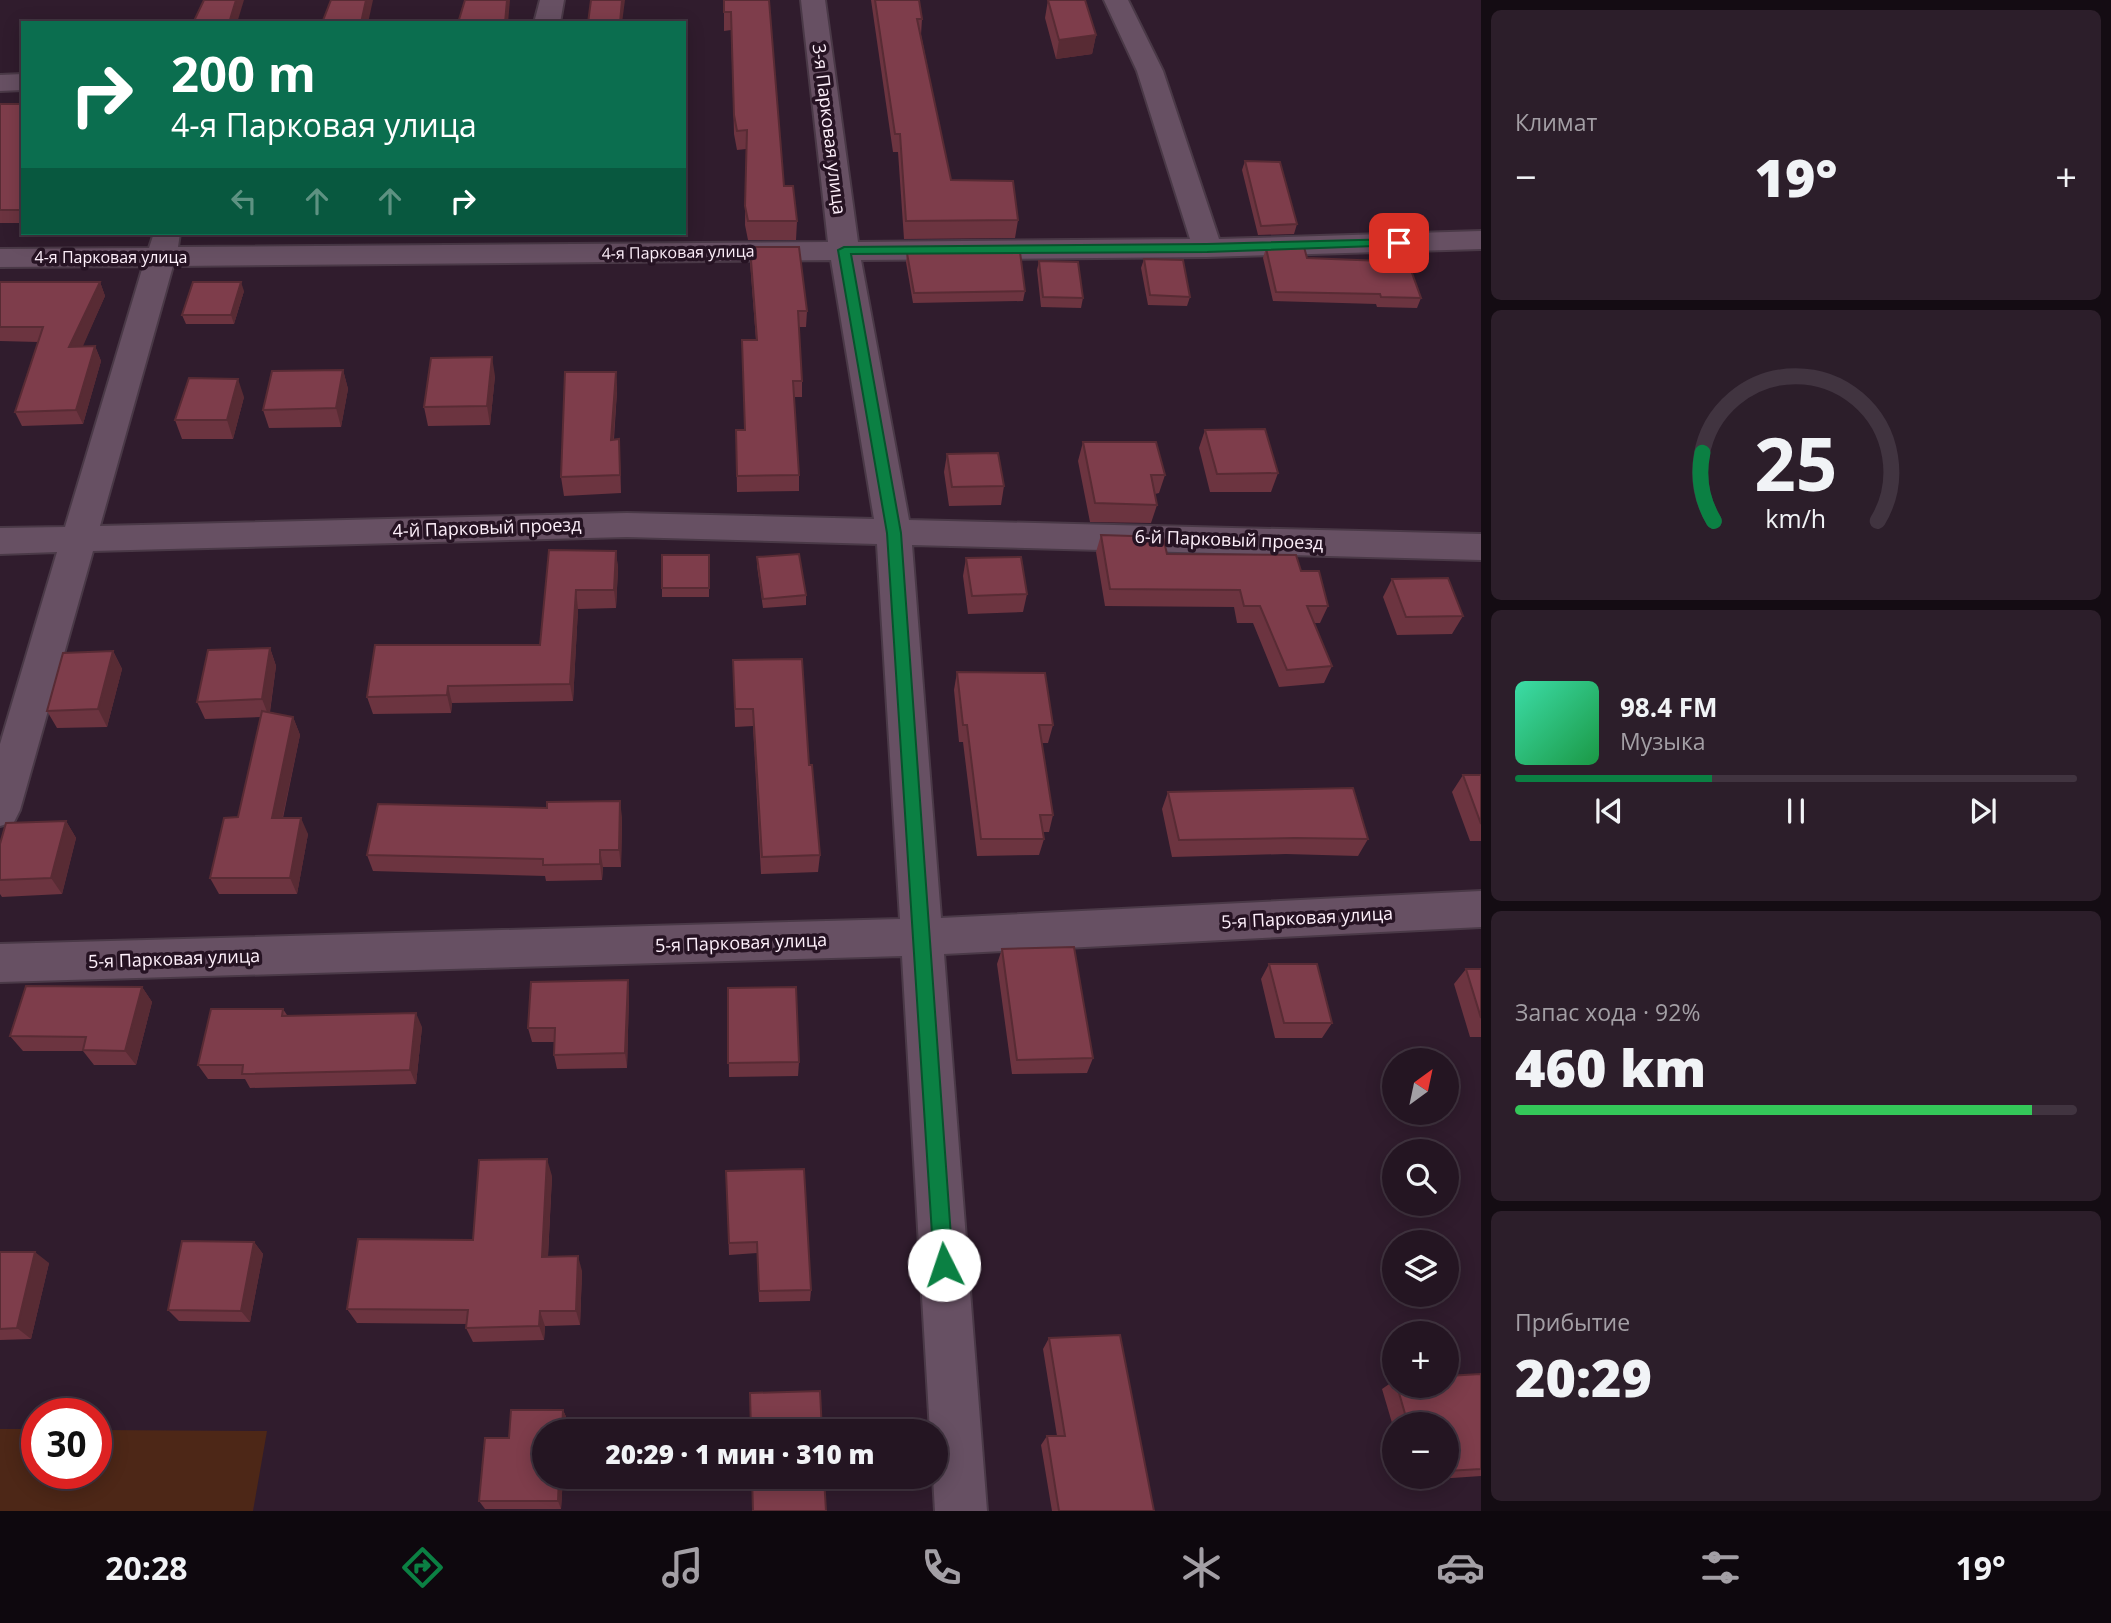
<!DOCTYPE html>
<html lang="ru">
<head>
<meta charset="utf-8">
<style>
  :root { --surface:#241522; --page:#2c1e2a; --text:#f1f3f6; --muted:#a39fa5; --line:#413440; --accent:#0b8043 }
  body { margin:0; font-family:"Open Sans",sans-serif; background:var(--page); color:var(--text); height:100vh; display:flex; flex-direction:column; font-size:26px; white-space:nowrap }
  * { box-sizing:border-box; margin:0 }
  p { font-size:23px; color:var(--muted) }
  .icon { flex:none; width:38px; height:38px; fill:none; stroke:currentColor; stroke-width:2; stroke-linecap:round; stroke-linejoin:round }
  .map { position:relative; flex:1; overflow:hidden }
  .side { display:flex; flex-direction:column; gap:10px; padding:10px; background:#140c13; width:630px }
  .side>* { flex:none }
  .hud { position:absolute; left:21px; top:21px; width:665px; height:214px; border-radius:0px; box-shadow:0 4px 18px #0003,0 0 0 2px var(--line); background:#0b6e4f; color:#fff; overflow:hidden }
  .needle { width:46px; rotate:33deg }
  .fabs { position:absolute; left:1382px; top:1048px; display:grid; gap:14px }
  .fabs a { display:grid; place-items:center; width:77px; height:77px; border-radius:50%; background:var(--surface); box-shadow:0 4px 18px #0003,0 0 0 2px var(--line); font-size:35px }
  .speed { position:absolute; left:21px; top:1398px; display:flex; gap:14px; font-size:35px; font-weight:700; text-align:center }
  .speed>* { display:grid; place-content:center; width:91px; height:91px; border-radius:50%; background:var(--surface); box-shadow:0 4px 18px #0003,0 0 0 2px var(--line); line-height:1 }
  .speed .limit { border:10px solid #d22; background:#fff; color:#111 }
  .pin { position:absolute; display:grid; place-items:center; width:60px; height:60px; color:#fff; margin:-30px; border-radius:14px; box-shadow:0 4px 10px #0006 }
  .me { position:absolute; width:77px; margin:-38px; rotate:356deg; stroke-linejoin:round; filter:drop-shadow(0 0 5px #0008) }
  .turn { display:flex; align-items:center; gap:24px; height:147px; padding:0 35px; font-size:32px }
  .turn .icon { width:91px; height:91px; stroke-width:2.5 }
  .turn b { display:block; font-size:49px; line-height:60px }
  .lanes { display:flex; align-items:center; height:66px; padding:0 35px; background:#0003; justify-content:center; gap:35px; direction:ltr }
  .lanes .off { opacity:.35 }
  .big { font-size:52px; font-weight:800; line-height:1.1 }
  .side .widget { flex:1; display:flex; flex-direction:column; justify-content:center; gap:10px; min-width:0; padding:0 24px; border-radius:10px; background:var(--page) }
  .side .dial { align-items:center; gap:0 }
  .dial svg { height:182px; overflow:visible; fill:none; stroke:var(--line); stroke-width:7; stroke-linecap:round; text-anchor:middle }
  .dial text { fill:var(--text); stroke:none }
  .song { display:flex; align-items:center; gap:21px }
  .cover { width:84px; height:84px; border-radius:10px; background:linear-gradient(135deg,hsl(160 70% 55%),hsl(140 70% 35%)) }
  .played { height:7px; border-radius:4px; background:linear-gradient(90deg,var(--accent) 35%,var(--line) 35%) }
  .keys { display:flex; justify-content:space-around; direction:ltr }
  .heat { display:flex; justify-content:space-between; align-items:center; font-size:38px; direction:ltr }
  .charge { height:10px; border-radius:5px; background:linear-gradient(90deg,#34c759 92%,var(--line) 0) }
  .trip { position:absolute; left:532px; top:1419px; width:416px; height:70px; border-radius:35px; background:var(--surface); box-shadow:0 4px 18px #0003,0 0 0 2px var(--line); font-weight:800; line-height:70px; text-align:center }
  .tabs { display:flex; height:112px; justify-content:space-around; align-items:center; background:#0e080e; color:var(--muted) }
  .tabs .icon { width:49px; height:49px }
  .tabs .selected { color:var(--accent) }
  .tabs b { font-size:32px; color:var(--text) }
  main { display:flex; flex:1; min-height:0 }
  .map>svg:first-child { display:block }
  .green { fill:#4d2717 }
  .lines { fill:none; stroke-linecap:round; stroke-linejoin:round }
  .minor-casing { stroke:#4a3947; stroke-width:4 }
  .minor { fill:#675063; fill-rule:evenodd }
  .wall { fill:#6c3440 }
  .shaded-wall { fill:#582b34 }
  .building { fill:#7e3d4b; stroke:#582b34; stroke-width:2 }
  .route { fill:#0b8043; stroke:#07532c; stroke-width:2 }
  .labels { text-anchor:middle; stroke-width:7; stroke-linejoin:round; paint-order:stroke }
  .far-street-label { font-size:16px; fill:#fdeffa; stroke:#261323 }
  .street-label { font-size:18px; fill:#fdeffa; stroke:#261323 }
</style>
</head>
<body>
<main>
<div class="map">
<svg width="1481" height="1511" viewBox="0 0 1481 1511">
  <rect width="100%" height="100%" fill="#301c2d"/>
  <path class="green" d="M0,1429H37V1474H96V1430L267,1431L253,1511H0Z"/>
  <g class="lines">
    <g class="minor-casing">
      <path id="minor" d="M540,0H564L560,23H534Z
        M801,0H825L858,242L1190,239L1137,71L1104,0H1128L1163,71L1219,239L1481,231V249L1207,257L861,260L909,520L1481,534V560L912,545L941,918L1481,891V927L944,954L987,1511H935L933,1477H936V1432H930L902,956L0,982V944L900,919L877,544L627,537L93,551L20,810L14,822L0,826V744L57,552L0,554V528L65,527L143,266L0,267V249L149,248L154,233H180L178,247L828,242ZM831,260L874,519L627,513L100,526L173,266Z
        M23,74V90L0,91V75Z"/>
    </g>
    <use href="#minor" class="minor"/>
  </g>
  <path class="wall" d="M724,0H769L784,186L797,221L796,240H748L745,225L746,149L737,150L734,134L731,30L724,31Z
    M871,0H919L922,19L921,35L951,180L1018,220L1015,238L904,239L898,152H893Z
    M1048,0L1096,35L1092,54L1056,59L1045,18Z
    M0,104H23V223H0Z
    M1245,161L1297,224L1294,234L1258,235L1242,170Z
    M750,247L807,311L806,327H799L802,381V397H794L799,475V491L737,492L736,430H744L756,340L750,263Z
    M1266,248L1307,258L1421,298L1417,308L1377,307L1376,304L1273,301L1263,258Z
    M907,253L1025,291L1023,301L913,303L906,262Z
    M1144,259L1190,297L1187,306L1148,305L1141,268Z
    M1039,261L1083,298L1081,308L1041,307L1037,270Z
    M0,282H100L105,296L82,347L95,346L101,361L83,424L22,426L15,412L38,342L0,341Z
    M244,291L234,324H186L182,315Z
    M343,370L348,389L341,427L269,428L263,410Z
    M616,372L617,391L614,439L620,458L621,493L564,496L561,477Z
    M495,376L490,425L428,426L424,407Z
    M244,397L233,439H182L175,420Z
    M1205,430L1278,473L1271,492H1210L1199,448Z
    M1083,442L1165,475L1159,493L1155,494L1157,505L1151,523L1090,522L1078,461Z
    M947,454L1004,486L1001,505L949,506L944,472Z
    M1101,535L1167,554L1301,571L1328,606L1320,623H1314L1332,666L1324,683L1279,687L1253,623H1237L1234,607L1105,606L1096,552Z
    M549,550L616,551L618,569L616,608L578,609L573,701L452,703L451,713L373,714L367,697L540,645Z
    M709,555V597H662V588Z
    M757,557L806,595V605L763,608L757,566Z
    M966,558L1027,594L1023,612L968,614L963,576Z
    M1392,579L1463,616L1452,634L1397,635L1383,597Z
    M270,648L276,666L270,712L293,717L300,735L283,818L308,834L297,894H219L210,878L238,817L261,717L205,719L197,702Z
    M113,651L122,669L107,727L57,728L47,711Z
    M733,660L809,765L820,855L818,872L761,874L753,726L735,727Z
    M957,672L1053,725L1048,743H1042L1053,815L1049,832H1043L1044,839L1039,855L977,856L963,742H959L954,690Z
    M1463,775H1481V841H1470L1452,792Z
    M1168,792L1368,839L1358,856L1286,854L1172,857L1162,809Z
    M622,817L621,867H603L602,880L546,881L545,876L373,871L367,855Z
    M66,821L76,838L62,894L2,897L0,894V844Z
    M1002,949L1093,1058L1087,1073L1012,1074L997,964Z
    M1269,964L1332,1023L1322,1038H1275L1261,979Z
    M1466,969H1481V1037H1470L1454,984Z
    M628,980L629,995L627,1068L557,1069L554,1055V1042H532L528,1028Z
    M142,987L152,1002L136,1065H94L83,1051H23L10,1036Z
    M728,988L799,1062L798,1076L729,1077Z
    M283,1009L287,1015L422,1027L416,1084L250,1088L245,1079H208L198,1065Z
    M726,1171L811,1290L810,1301L759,1302L757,1253L729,1255Z
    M552,1176L548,1257L582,1271L580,1325L545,1326L544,1340L473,1342L466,1328L467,1324L357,1323L347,1309L473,1240Z
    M254,1242L263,1254L250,1322L179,1321L168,1310Z
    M0,1252L49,1263L31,1339L0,1340Z
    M1049,1338L1154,1511H1052L1041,1445L1047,1436H1057L1043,1349Z
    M1481,1374V1476L1408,1481L1407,1477H1447V1424H1395V1433L1382,1389L1395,1380V1386H1447Z
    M563,1410L567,1419L566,1432H544L563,1477L561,1509H485L479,1501L509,1438Z"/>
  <path class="shaded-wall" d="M236,0H244L237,23H229Z
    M366,0H373L368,23H361Z
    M507,0H510L508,23H505Z
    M622,0H625L622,23H620Z
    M1096,35L1092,54L1056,59L1059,40Z
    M100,282L105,296L76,362L69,347Z
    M241,282L244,291L234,324L231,315Z
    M95,346L101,361L83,424L76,410Z
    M492,357L495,376L490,425L487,406Z
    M343,370L348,389L341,427L336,408Z
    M616,372L617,391L612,458L611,440Z
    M238,379L244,397L233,439L227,420Z
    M616,551L618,569L616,608L614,590Z
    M576,590L578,609L573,701L570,684Z
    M270,648L276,666L269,717L262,699Z
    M113,651L122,669L107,727L98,709Z
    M448,686L452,703L451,713L447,695Z
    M293,717L300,735L279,834L272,818Z
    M620,801L622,817L621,867L619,850Z
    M301,818L308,834L297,894L290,878Z
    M66,821L76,838L62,894L51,878Z
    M600,850L603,867L602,880L600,864Z
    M628,980L629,995L627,1068L625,1053Z
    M142,987L152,1002L136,1065L125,1051Z
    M416,1013L422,1027L416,1084L410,1070Z
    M547,1159L552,1176L547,1273L542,1257Z
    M254,1242L263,1254L250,1322L241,1311Z
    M35,1252L49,1263L31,1339L17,1328Z
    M578,1256L582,1271L580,1325L576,1311Z
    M540,1311L545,1326L544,1340L539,1326Z
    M563,1410L567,1419L566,1432H562Z
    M559,1477H563L561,1509L558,1501Z"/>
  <path class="building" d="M204,0H236L229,23H193Z
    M331,0H366L361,23H322Z
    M465,0H507L505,23H458Z
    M591,0H622L620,23H588Z
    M724,0H769L784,186H793L797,221H748L745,206L747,130L737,131L734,115L731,12H724Z
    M875,0H919L922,19H917L951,180L1013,181L1018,220L906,221L900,134H895Z
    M1048,0H1085L1096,35L1059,40Z
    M0,104H23V210H0Z
    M1245,161L1280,162L1297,224L1261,226Z
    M750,247H799L807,311H798L802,381H793L799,475L737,476L736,430H745L742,340H757Z
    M1304,247L1307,258L1408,262L1421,298L1381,297L1380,294L1276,292L1266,248Z
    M1020,252L1025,291L914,293L907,253Z
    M1144,259L1183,260L1190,297L1150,295Z
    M1039,261L1078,262L1083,298L1043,297Z
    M0,282H100L69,347L95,346L76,410L15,412L43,327H0Z
    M193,282H241L231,315H182Z
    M492,357L487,406L424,407L431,358Z
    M343,370L336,408L263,410L272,371Z
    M565,372H616L611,440L619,439L620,475L561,477Z
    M189,378L238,379L227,420H175Z
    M1265,429L1278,473L1217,474L1205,430Z
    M1083,442H1156L1165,475H1151L1157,505L1095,503Z
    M998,453L1004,486L952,487L947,454Z
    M1101,535L1163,537L1167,554L1296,555L1301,571H1319L1328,606H1307L1332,666L1287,670L1260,606H1244L1240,590L1110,589Z
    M549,550L616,551L614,590H576L570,684L448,686L447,695L367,697L375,645H540Z
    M799,554L806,595L763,599L757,557Z
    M662,555H709V588H662Z
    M1021,557L1027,594L972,596L966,558Z
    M1448,578L1463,616L1406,617L1392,579Z
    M270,648L262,699L197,702L208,650Z
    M113,651L98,709L47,711L63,653Z
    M802,659L809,765H812L820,855L762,857L753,709H735L733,660Z
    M957,672L1045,673L1053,725H1039L1053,815H1040L1044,839H981L967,725H963Z
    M262,711L293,717L272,818H301L290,878H210L224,818L238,817Z
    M1463,775H1481V824Z
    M1353,788L1368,839L1295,838L1179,840L1168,792Z
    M620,801L619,850H600V864L543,865V859L367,855L378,804L547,808V802Z
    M66,821L51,878L0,880V844L6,823Z
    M1074,947L1093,1058L1017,1060L1002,949Z
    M1269,964H1317L1332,1023H1284Z
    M1466,969H1481V1018Z
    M628,980L625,1053L554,1055L555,1028H528L531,982Z
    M26,986L142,987L125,1051L83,1050L86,1037L10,1036Z
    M796,987L799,1062L728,1063V988Z
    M211,1009H283L282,1016L416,1013L410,1070L242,1074L243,1065H198Z
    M547,1159L542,1257L578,1256L576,1311H540L539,1326L466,1328L468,1310L347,1309L358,1239L473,1240L479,1160Z
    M804,1169L811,1290L759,1291L757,1242L729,1243L726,1171Z
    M182,1241L254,1242L241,1311L168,1310Z
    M0,1252H35L17,1328L0,1329Z
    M1120,1335L1154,1511H1059L1047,1436H1065L1049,1338Z
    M1481,1374V1469L1447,1471V1424H1408L1397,1386H1447V1376Z
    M820,1391L822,1432H751L750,1393Z
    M511,1410H563L562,1432H544V1477H559L558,1501H479L485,1438H509Z
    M752,1477H824L826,1511H753Z"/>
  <path class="route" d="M1399,239L1405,243L1403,245L1207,252L851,254L901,533L953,1265L951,1272L944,1275L937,1272L934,1265L887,533L838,250L844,247L1207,244Z"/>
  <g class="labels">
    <g class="far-street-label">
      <text transform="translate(678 252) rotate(-1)" y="6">4-я Парковая улица</text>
      <text x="111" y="263">4-я Парковая улица</text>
    </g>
    <g class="street-label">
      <text transform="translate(829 129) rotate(83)" y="6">3-я Парковая улица</text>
      <text transform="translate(487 528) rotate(-2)" y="6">4-й Парковый проезд</text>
      <text transform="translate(1229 540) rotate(2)" y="6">6-й Парковый проезд</text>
      <text transform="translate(1307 918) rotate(-3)" y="6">5-я Парковая улица</text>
      <text transform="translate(741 943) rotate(-2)" y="6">5-я Парковая улица</text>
      <text transform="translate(174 959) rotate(-2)" y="6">5-я Парковая улица</text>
    </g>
  </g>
</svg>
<div class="fabs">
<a><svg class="needle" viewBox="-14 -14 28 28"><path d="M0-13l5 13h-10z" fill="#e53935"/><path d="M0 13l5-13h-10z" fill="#a39fa5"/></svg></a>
<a><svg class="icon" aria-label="search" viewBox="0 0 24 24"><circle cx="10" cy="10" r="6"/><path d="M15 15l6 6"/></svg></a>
<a><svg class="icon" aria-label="layers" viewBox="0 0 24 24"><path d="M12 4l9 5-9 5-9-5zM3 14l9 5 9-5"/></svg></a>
<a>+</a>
<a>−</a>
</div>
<div class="speed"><div class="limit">30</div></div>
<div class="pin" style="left:1399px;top:243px;background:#d93025"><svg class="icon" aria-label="arrive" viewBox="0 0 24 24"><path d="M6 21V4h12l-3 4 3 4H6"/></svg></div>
<svg class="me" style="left:944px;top:1265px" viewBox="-20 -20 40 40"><circle r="19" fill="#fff"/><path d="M0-13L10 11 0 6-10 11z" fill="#0b8043"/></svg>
<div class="trip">20:29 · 1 мин · 310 m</div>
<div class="hud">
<div class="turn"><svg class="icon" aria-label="right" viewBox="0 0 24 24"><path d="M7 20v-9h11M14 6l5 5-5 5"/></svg><div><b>200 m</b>4-я Парковая улица</div></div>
<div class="lanes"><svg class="icon off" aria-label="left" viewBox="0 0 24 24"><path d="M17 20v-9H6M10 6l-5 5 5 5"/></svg><svg class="icon off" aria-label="ahead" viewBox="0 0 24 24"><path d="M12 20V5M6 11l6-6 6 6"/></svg><svg class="icon off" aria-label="ahead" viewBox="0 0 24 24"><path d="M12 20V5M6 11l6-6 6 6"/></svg><svg class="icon" aria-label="right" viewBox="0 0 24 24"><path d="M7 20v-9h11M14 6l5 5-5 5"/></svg></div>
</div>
</div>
<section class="side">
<div class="widget"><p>Климат</p>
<div class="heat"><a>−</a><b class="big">19°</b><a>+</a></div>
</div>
<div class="widget dial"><svg viewBox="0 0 100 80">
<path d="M14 69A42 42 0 1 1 86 69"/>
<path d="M14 69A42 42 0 0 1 9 39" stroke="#0b8043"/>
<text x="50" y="56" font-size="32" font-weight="700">25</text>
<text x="50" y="72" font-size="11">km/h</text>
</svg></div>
<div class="widget">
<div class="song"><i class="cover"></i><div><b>98.4 FM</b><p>Музыка</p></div></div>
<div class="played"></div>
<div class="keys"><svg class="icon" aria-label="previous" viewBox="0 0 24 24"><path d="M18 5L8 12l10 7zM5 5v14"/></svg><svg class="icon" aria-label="pause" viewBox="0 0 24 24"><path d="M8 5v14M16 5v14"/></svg><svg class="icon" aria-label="next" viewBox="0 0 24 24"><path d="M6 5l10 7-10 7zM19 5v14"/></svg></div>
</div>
<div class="widget"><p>Запас хода · 92%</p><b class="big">460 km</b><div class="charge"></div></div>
<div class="widget"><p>Прибытие</p><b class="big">20:29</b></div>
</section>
</main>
<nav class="tabs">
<b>20:28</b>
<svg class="icon selected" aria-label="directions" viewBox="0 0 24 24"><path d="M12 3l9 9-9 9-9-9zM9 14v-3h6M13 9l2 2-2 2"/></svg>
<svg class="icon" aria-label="music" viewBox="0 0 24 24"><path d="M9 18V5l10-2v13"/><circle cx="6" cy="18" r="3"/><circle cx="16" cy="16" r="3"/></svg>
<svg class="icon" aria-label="phone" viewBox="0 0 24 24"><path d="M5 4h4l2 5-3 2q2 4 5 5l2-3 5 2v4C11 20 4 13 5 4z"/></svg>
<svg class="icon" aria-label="climate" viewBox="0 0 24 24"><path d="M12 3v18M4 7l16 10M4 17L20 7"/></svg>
<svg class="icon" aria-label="car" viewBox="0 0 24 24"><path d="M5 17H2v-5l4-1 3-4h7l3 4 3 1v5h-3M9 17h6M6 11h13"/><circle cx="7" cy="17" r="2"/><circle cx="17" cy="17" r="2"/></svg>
<svg class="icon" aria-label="filters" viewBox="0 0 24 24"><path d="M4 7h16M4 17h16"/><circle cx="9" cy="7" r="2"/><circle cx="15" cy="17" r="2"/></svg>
<b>19°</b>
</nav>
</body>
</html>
